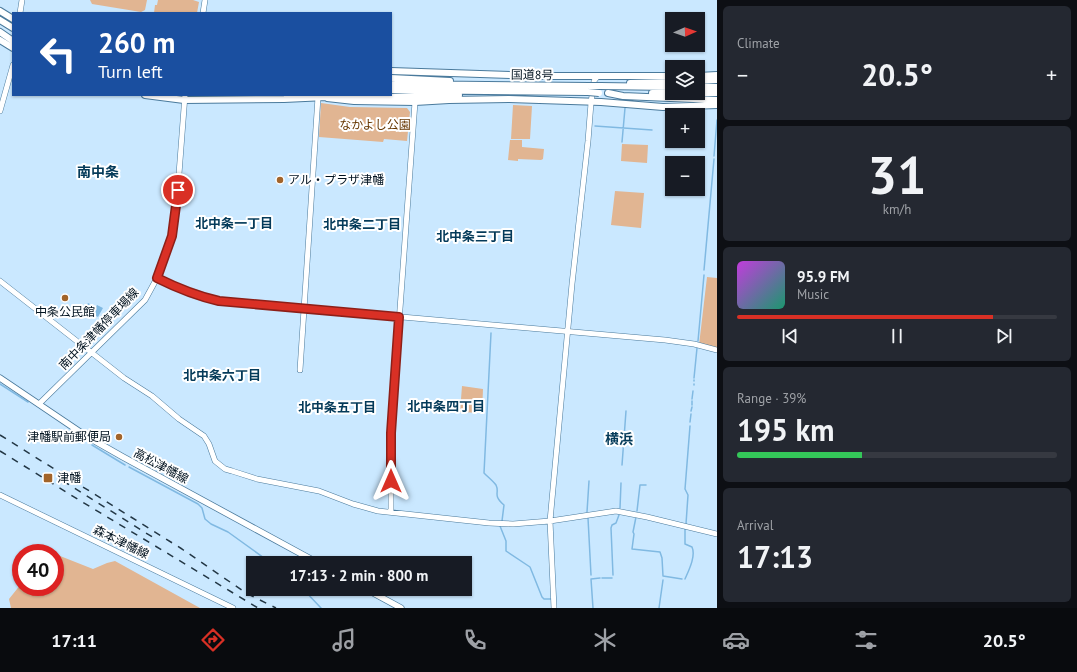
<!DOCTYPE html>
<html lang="en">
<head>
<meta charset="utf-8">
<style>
  :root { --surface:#171b24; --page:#242831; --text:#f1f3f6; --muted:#9ea1a6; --line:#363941; --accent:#d93025 }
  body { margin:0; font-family:"PT Sans","Noto Sans JP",sans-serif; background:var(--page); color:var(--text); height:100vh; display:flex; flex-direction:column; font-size:15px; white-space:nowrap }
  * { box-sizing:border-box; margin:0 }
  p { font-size:13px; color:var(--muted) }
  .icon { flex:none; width:22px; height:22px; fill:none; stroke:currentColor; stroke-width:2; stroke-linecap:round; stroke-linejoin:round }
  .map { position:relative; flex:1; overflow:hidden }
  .drawer { display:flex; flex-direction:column; gap:6px; padding:6px; background:#0d0f14; width:360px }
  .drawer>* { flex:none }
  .top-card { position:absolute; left:12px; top:12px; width:380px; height:84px; border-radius:0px; box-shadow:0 1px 3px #0004; background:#1a4fa0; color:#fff; overflow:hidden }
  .needle { width:26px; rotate:88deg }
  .controls { position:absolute; left:665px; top:12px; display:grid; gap:8px }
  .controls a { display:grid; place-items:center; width:40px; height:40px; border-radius:0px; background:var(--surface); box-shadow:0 1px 3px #0004; font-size:20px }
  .speed { position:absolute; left:12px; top:544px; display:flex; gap:8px; font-size:20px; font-weight:700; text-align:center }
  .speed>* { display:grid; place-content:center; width:52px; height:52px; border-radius:50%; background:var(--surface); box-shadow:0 1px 3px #0004; line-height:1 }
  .speed .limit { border:6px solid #d22; background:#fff; color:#111 }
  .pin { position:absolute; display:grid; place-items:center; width:34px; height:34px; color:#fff; margin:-17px; border:2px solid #fff; border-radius:50%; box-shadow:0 1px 4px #0007 }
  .me { position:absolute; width:44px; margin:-22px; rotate:0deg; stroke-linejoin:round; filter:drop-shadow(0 0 3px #0008) }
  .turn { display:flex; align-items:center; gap:14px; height:84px; padding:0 20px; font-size:18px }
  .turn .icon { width:52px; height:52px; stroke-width:2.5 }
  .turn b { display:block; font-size:28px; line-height:34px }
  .big { font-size:30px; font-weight:600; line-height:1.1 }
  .drawer .tile { flex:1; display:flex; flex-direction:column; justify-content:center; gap:6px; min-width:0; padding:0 14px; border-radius:6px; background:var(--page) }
  .drawer .dial { align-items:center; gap:0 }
  .dial b { font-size:52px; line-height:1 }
  .song { display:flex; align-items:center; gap:12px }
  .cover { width:48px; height:48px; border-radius:6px; background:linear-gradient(135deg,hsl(290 70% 55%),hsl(160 70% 35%)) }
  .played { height:4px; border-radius:2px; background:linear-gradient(90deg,var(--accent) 80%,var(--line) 80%) }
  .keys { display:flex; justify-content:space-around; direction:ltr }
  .heat { display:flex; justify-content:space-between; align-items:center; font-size:22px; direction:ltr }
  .charge { height:6px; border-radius:3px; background:linear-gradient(90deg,#34c759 39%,var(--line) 0) }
  .trip { position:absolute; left:246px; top:556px; width:226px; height:40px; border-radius:0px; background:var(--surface); box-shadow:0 1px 3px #0004; font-weight:600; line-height:40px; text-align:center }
  .dock { display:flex; height:64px; justify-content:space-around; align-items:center; background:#090b0e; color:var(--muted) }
  .dock .icon { width:28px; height:28px }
  .dock .selected { color:var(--accent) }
  .dock b { font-size:18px; color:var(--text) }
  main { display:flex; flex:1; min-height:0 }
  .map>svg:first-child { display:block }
  .green { fill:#e1b592 }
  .water { fill:#80b9e2 }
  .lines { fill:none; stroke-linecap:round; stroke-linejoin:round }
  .stream { stroke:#80b9e2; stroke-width:1.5 }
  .secondary-casing { stroke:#4a7a9c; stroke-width:6 }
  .primary-casing { stroke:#4a7a9c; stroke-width:7 }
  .highway-casing { stroke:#4a7a9c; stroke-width:8 }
  .secondary { stroke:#fff; stroke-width:5 }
  .primary { stroke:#fff; stroke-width:5.5 }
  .highway { stroke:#fff; stroke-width:6 }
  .rail { stroke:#233745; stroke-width:1.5; stroke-dasharray:7 7; stroke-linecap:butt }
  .highway-bridge-casing { stroke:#4a7a9c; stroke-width:8; stroke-linecap:butt }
  .highway-bridge { stroke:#fff; stroke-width:6 }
  .route-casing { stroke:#8d1f18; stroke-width:10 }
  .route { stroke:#d93025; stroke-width:7 }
  .poi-dot { fill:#a2642a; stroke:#fff; stroke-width:1.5 }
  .labels { text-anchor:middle; stroke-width:4; stroke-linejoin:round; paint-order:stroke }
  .street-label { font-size:12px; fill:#021320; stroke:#fff }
  .park-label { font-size:12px; fill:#663600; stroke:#fff }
  .poi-label { font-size:12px; fill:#021320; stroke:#fff; text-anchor:start }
  .neighbourhood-label { font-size:13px; font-weight:bold; fill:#043a59; stroke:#fff }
  .quarter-label { font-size:14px; font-weight:bold; fill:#043a59; stroke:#fff }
</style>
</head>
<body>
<main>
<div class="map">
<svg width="717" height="608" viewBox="0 0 717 608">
  <rect width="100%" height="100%" fill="#cae8ff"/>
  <path class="green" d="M90,0H147L145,10L141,12L92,4Z
    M158,0H193L199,2L197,13H154L155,5H157Z
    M321,103L350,107L407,108L410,112L407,141L384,139L383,142L319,137Z
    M513,105L532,106L530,139H511Z
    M510,140H522V147L544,149L543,159L541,160L518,159V161L508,160Z
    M622,144L648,145L647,163L621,161Z
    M615,191L644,193L641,228L611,225Z
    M707,277L717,278V350L699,345Z
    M462,386L483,389L482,413L460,412Z
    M55,554L93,569L107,563L115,561L200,608H11L9,599L21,584V587H55Z"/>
  <path class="water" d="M88,303L96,307L97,305L103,308L98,317L84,310Z"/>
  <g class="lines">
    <path class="stream" d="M595,126L652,130
      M622,142L625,108
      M714,156L717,120
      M704,270L714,159
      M491,333L484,473C488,477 493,481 496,485C500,493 492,495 504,505L502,521
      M698,341L704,275
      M694,378L697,348
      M694,381V380
      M0,384L28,402
      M694,385V384
      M692,399L693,391
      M692,405V401
      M691,411L692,407
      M690,422L691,414
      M92,445L125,465
      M622,465L626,411
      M129,467L198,504L202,508L205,519L211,524L228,532L271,563
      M620,508L621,483
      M637,511L640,485H646
      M587,512L589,481
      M636,517L633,532L634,534L632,549L660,552L662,558L663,576L682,579
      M588,518L591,575
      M686,524L688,495L685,489L690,426
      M500,526L506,541V551L530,567L542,597L544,599H551
      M685,528V544L692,547C696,556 689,570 685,579
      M613,575L611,528L612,525L616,523L619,515
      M602,578H612
      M303,589L321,608
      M593,608L591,579L600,578
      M659,608L663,580"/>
    <g class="secondary-casing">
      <path id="secondary" d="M20,13L22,0
        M203,13L205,0
        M0,111L13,65
        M157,278C177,288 197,296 219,301L665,340L694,344L717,350
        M0,281L124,378L152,396L179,419L204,436L209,444L215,461L225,469L232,471L257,479L319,491L353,504L378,511L489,523L513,524L550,521L616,511L647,517L717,534
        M300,370L318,97
        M39,404L145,300L157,278L172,236L177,200L185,95
        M0,495L233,608
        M391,512V433L415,102
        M554,608L550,521L572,284L588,141L591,103L594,81L597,77"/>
    </g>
    <g class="primary-casing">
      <path id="primary" d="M0,378L86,436L123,457L318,563
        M366,589L401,608"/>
    </g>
    <g class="highway-casing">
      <path id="highway" d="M0,11L13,19
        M0,20L13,28
        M0,32L13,41
        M0,40L13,48
        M391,71L537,76H672
        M698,76L717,75
        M391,78L450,81
        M698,81L717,80
        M630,83L672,82
        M391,84L589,86
        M600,86L672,87
        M698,87H717
        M391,90L588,92
        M608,93L623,96L717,100
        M652,93H672
        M698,93H717
        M145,95L184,100L284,99L326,97L327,98L354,101L415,102L449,100L509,99L601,102L663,107L717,105
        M340,96L388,97L459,95"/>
    </g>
    <use href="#secondary" class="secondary"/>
    <use href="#primary" class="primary"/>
    <use href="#highway" class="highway"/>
    <path class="rail" d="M0,435L182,549L246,593L276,608
      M0,451L79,500L258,608
      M63,481L154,538"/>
    <g class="highway-bridge-casing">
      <path id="highway-bridge" d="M589,86H600
        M588,92L599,93"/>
    </g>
    <use href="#highway-bridge" class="highway-bridge"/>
  </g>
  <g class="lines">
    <g class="route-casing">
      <path id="route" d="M178,190L172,236L157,278C177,288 197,296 219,301L399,317L391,433V481"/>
    </g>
    <use href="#route" class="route"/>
  </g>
  <g class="poi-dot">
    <circle cx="280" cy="180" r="4"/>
    <circle cx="65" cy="298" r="4"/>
    <circle cx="119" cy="437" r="4"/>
    <rect x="43" y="473" width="10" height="10" rx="2"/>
  </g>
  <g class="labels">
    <g class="street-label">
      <text transform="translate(532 75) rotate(1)" y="4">国道8号</text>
      <text transform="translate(99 329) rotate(-46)" y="4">南中条津幡停車場線</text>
      <text transform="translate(161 466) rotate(28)" y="4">高松津幡線</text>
      <text transform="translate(121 542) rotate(26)" y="4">森本津幡線</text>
    </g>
    <g class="park-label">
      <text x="375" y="129">なかよし公園</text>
    </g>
    <g class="poi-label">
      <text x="288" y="184">アル・プラザ津幡</text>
      <text x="65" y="316" text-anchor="middle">中条公民館</text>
      <text x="111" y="441" text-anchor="end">津幡駅前郵便局</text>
      <text x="57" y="482">津幡</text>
    </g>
    <g class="neighbourhood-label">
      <text x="234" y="228">北中条一丁目</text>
      <text x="362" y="229">北中条二丁目</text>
      <text x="475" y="241">北中条三丁目</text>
      <text x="222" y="380">北中条六丁目</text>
      <text x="446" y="411">北中条四丁目</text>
      <text x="337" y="412">北中条五丁目</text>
    </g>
    <g class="quarter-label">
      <text x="98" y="177">南中条</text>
      <text x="619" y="444">横浜</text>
    </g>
  </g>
</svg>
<div class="controls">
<a><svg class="needle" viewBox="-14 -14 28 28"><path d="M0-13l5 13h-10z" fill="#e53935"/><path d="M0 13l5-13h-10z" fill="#9ea1a6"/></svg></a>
<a><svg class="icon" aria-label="layers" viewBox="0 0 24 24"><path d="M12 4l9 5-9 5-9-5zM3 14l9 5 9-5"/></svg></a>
<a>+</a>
<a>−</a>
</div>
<div class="speed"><div class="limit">40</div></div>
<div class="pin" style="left:178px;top:190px;background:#d93025"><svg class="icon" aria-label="arrive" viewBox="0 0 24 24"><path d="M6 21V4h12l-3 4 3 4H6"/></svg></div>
<svg class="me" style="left:391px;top:481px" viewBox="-20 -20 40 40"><path d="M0-17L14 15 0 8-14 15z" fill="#d93025" stroke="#fff" stroke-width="4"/></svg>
<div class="trip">17:13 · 2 min · 800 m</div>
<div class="top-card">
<div class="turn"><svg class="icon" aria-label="left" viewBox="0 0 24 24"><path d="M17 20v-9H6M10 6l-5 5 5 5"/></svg><div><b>260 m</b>Turn left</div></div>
</div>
</div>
<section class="drawer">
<div class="tile"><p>Climate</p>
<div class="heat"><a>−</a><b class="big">20.5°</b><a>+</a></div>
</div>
<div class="tile dial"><b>31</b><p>km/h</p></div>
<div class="tile">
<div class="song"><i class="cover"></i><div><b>95.9 FM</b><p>Music</p></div></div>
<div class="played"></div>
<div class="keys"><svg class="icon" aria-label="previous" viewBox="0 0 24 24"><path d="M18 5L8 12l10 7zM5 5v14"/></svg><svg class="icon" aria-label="pause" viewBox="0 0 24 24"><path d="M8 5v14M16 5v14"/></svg><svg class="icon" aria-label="next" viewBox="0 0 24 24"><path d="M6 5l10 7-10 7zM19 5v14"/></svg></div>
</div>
<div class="tile"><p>Range · 39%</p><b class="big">195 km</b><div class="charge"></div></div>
<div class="tile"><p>Arrival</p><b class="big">17:13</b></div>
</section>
</main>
<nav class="dock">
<b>17:11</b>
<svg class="icon selected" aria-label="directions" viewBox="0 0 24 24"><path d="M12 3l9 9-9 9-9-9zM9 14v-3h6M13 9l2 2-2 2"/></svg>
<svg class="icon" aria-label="music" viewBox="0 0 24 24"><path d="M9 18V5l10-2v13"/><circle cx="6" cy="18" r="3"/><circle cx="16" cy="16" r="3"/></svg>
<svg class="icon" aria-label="phone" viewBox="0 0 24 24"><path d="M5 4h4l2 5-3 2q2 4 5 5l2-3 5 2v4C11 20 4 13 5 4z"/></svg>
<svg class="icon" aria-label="climate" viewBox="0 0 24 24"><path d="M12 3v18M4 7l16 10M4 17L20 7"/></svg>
<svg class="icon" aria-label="car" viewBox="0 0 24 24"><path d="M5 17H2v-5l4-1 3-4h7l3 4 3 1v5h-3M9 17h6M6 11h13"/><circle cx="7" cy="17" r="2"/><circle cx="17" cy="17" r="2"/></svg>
<svg class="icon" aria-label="filters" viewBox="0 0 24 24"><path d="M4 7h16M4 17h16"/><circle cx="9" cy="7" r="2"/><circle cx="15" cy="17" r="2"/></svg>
<b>20.5°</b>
</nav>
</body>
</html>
